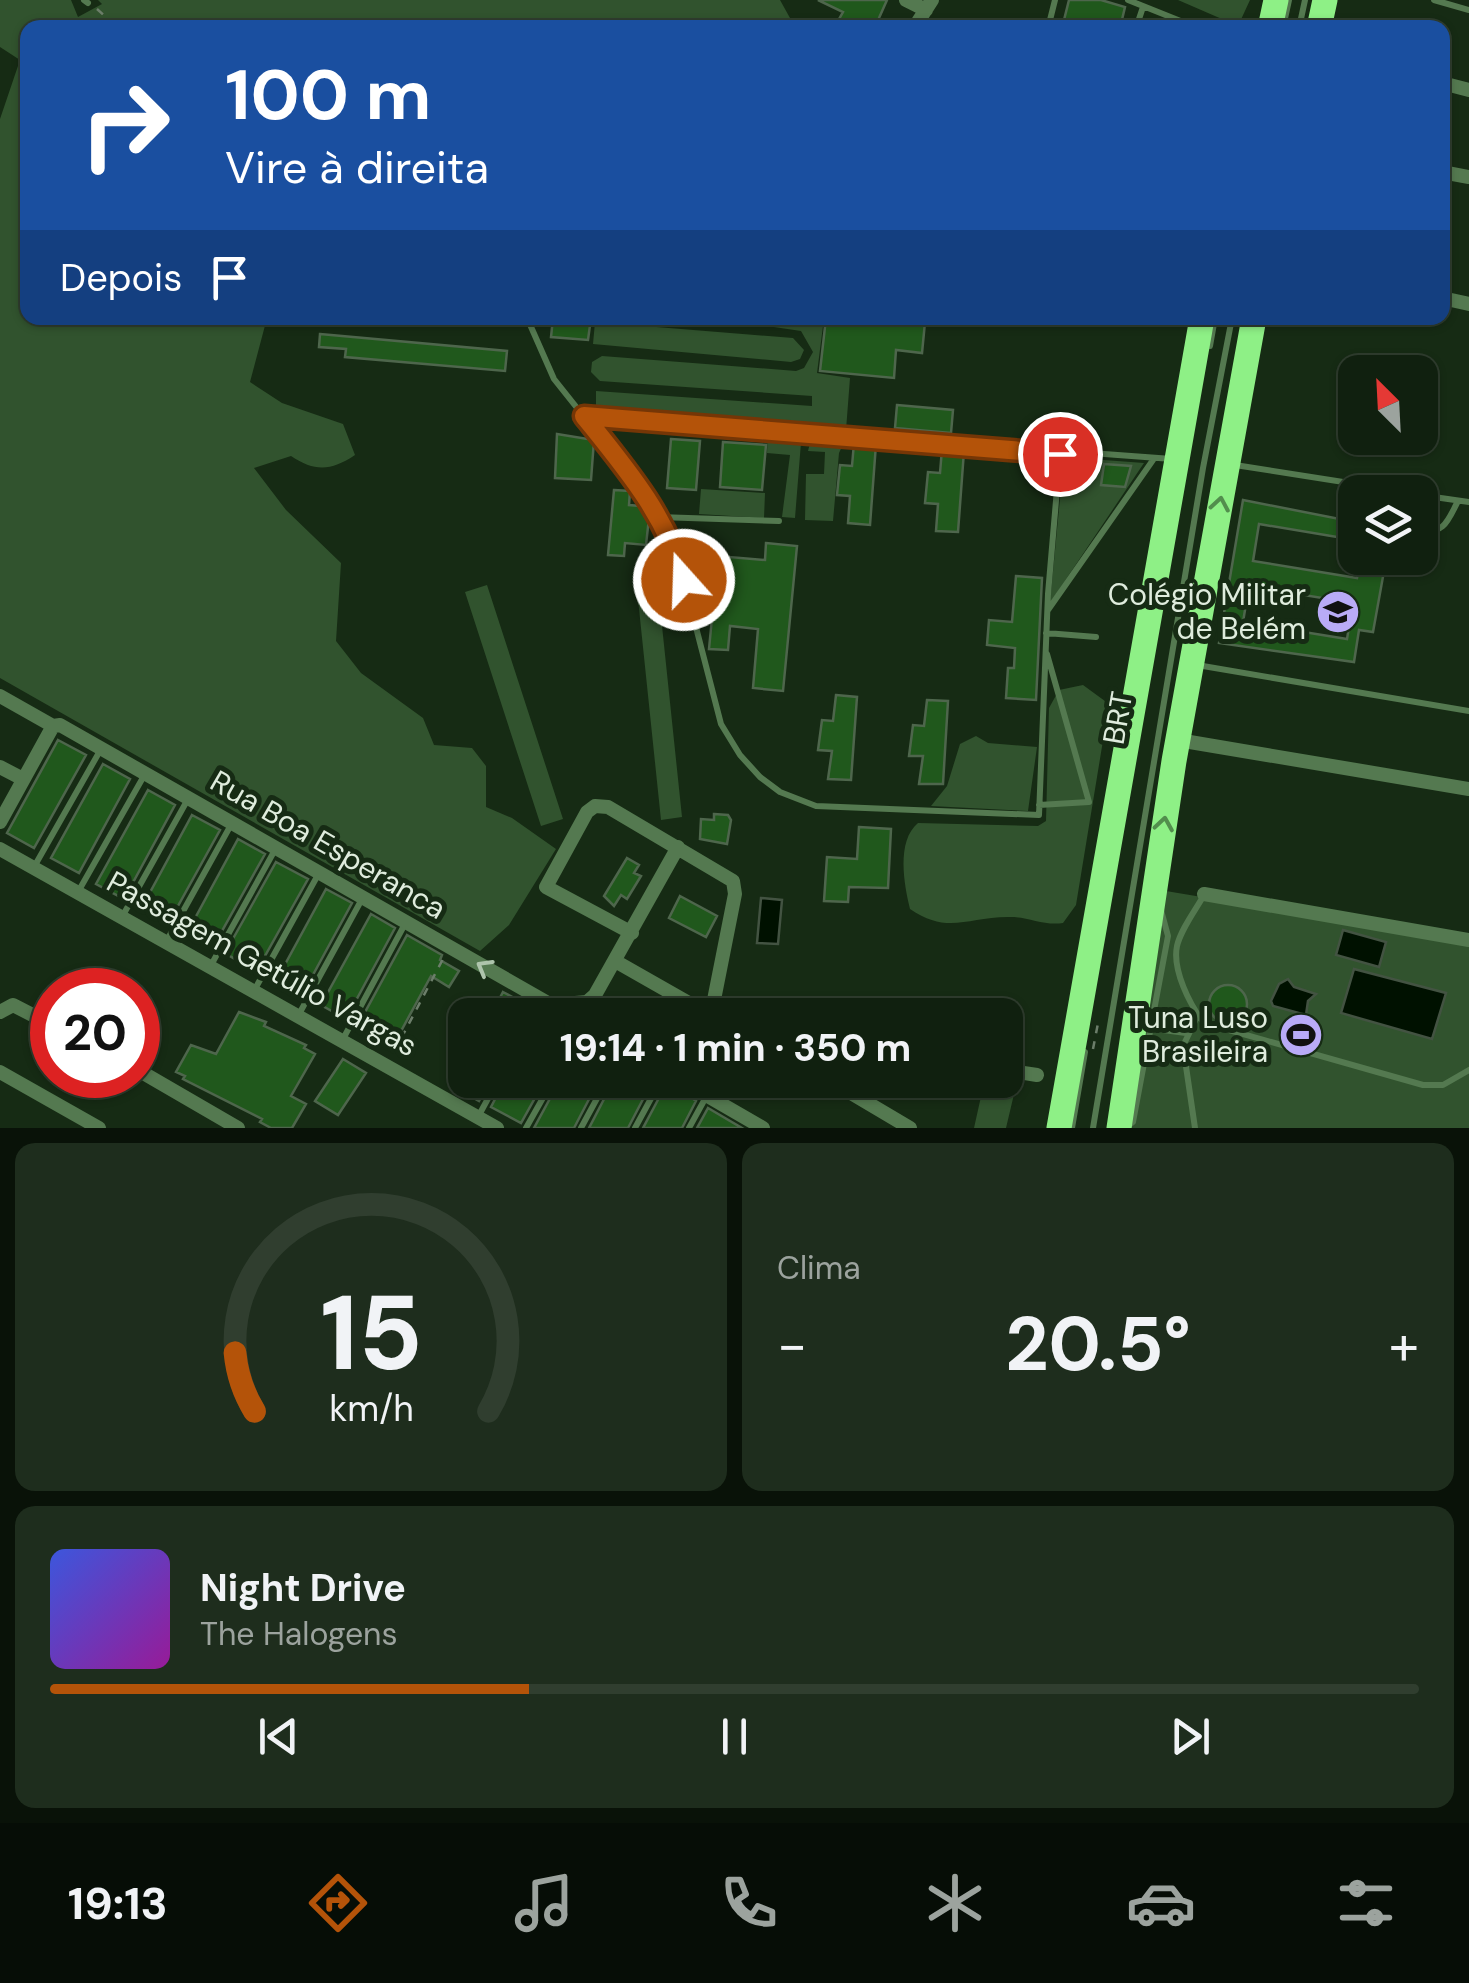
<!DOCTYPE html>
<html lang="pt">
<head>
<meta charset="utf-8">
<style>
  :root { --surface:#10200f; --page:#1e2d1d; --text:#f1f3f6; --muted:#9ca39e; --line:#303e2f; --accent:#b45309 }
  body { margin:0; font-family:"DM Sans",sans-serif; background:var(--page); color:var(--text); height:100vh; display:flex; flex-direction:column; font-size:38px; white-space:nowrap }
  * { box-sizing:border-box; margin:0 }
  p { font-size:32px; color:var(--muted) }
  .icon { flex:none; width:55px; height:55px; fill:none; stroke:currentColor; stroke-width:2; stroke-linecap:round; stroke-linejoin:round }
  .map { position:relative; height:1128px; overflow:hidden }
  .panel { display:flex; flex-direction:column; gap:15px; padding:15px; background:#091208; flex:1 }
  .panel>* { flex:none }
  .top-card { position:absolute; left:20px; top:20px; width:1430px; height:305px; border-radius:20px; box-shadow:0 2px 8px #0004,0 0 0 2px var(--line); background:#1a4fa0; color:#fff; overflow:hidden }
  .needle { width:65px; rotate:336deg }
  .controls { position:absolute; left:1338px; top:355px; display:grid; gap:20px }
  .controls a { display:grid; place-items:center; width:100px; height:100px; border-radius:20px; background:var(--surface); box-shadow:0 2px 8px #0004,0 0 0 2px var(--line); font-size:50px }
  .speed { position:absolute; left:30px; top:968px; display:flex; gap:20px; font-size:50px; font-weight:700; text-align:center }
  .speed>* { display:grid; place-content:center; width:130px; height:130px; border-radius:50%; background:var(--surface); box-shadow:0 2px 8px #0004,0 0 0 2px var(--line); line-height:1 }
  .speed .limit { border:15px solid #d22; background:#fff; color:#111 }
  .pin { position:absolute; display:grid; place-items:center; width:85px; height:85px; color:#fff; margin:-42px; border:5px solid #fff; border-radius:50%; box-shadow:0 2px 10px #0007 }
  .me { position:absolute; width:110px; margin:-55px; rotate:340deg; stroke-linejoin:round; filter:drop-shadow(0 0 8px #0008) }
  .turn { display:flex; align-items:center; gap:35px; height:210px; padding:0 40px; font-size:45px }
  .turn .icon { width:130px; height:130px; stroke-width:2.5 }
  .turn b { display:block; font-size:70px; line-height:85px }
  .then { display:flex; align-items:center; height:95px; padding:0 40px; background:#0003; gap:20px; font-size:38px }
  .big { font-size:75px; font-weight:700; line-height:1.1 }
  .panel .widget { flex:1; display:flex; flex-direction:column; justify-content:center; gap:15px; min-width:0; padding:0 35px; border-radius:20px; background:var(--page) }
  .panel .dial { align-items:center; gap:0 }
  .dial svg { height:260px; overflow:visible; fill:none; stroke:var(--line); stroke-width:7; stroke-linecap:round; text-anchor:middle }
  .dial text { fill:var(--text); stroke:none }
  .song { display:flex; align-items:center; gap:30px }
  .cover { width:120px; height:120px; border-radius:15px; background:linear-gradient(135deg,hsl(230 70% 55%),hsl(300 70% 35%)) }
  .played { height:10px; border-radius:5px; background:linear-gradient(90deg,var(--accent) 35%,var(--line) 35%) }
  .keys { display:flex; justify-content:space-around; direction:ltr }
  .heat { display:flex; justify-content:space-between; align-items:center; font-size:55px; direction:ltr }
  .panel .tiles { flex:1; display:grid; gap:15px; grid-template-columns:1fr 1fr }
  .widget:last-child { grid-column:span 2 }
  .trip { position:absolute; left:448px; top:998px; width:575px; height:100px; border-radius:20px; background:var(--surface); box-shadow:0 2px 8px #0004,0 0 0 2px var(--line); font-weight:700; line-height:100px; text-align:center }
  .tab-bar { display:flex; height:160px; justify-content:space-around; align-items:center; background:#060d06; color:var(--muted) }
  .tab-bar .icon { width:70px; height:70px }
  .tab-bar .selected { color:var(--accent) }
  .tab-bar b { font-size:45px; color:var(--text) }
  .map>svg:first-child { display:block }
  .green { fill:#31532e }
  .water { fill:#010; stroke:#435342; stroke-width:2.5 }
  .building { fill:#20581c; stroke:#4e664c; stroke-width:2.5; fill-rule:evenodd }
  .lines { fill:none; stroke-linecap:round; stroke-linejoin:round }
  .path { stroke:#6c7e6a; stroke-width:2.5; stroke-dasharray:8 8; stroke-linecap:butt }
  .lane { stroke:#547950; stroke-width:6 }
  .street { stroke:#547950; stroke-width:14 }
  .highway { stroke:#8ef086; stroke-width:25 }
  .oneway { stroke:#528e4d }
  .oneway2 { stroke:#aec4ac }
  .route-casing { stroke:#753606; stroke-width:25 }
  .route { stroke:#b45309; stroke-width:18 }
  .labels { text-anchor:middle; stroke-width:10; stroke-linejoin:round; paint-order:stroke }
  .poi-label { font-size:30px; fill:#dfecdd; stroke:#162b14; text-anchor:end }
  .street-label { font-size:30px; fill:#dfecdd; stroke:#162b14 }
</style>
</head>
<body>
<div class="map">
<svg width="1469" height="1128" viewBox="0 0 1469 1128">
  <rect width="100%" height="100%" fill="#162b14"/>
  <path class="green" d="M0,0H71L78,17L102,4L98,0H780L795,27L28,28V318H267L250,382L282,403L343,424L355,455C331,471 315,472 291,456L254,468L286,510L341,563L336,641L361,673L423,718L434,745L472,748L486,766V807L512,818L556,849L509,925L480,951L0,678V119L20,60L0,47Z
    M1178,0H1250L1238,26Z
    M712,318H824L817,373L850,378L846,430L612,412L596,406V391L812,406V396L600,381L591,372L592,362L602,356L796,371L804,368L813,352L801,331Z
    M595,322L793,338L804,350L800,359L791,362L593,344Z
    M802,430L795,518L782,517L790,455L767,453L768,431Z
    M811,439L845,440L839,453L833,521L805,520L806,474H824L825,452L808,451Z
    M1064,457L1144,463L1050,603Z
    M701,489L765,493L764,518L699,514Z
    M657,578L682,817L661,820L636,580Z
    M487,585L563,819L541,826L465,592Z
    M1083,685L1109,704L1076,905L1063,923C1043,926 1027,916 1008,917C967,917 948,935 910,909C904,885 896,841 918,823L1038,826L1046,821L1049,708L1059,690Z
    M976,736L988,743L1037,747L1028,811L931,806L947,786L960,744Z
    M1160,890L1469,942V1128H1119Z
    M984,1083L1015,1090L1006,1128H974Z"/>
  <path class="water" d="M761,898L782,900L778,944L757,943Z
    M1343,930L1386,942L1379,967L1336,955Z
    M1354,969L1446,993L1432,1039L1341,1013Z
    M1288,979L1294,987L1316,994L1308,1001L1306,1015L1273,1006L1271,1001L1279,984Z"/>
  <path class="building" d="M818,0H887L875,27L867,23L864,28H834L843,12Z
    M1069,0H1101L1125,7L1120,28H1062Z
    M553,318H591L588,340L551,337Z
    M826,318H900L925,322L922,353L896,350L894,378L820,371Z
    M320,334L507,351L505,371L345,357L346,349L319,347Z
    M897,405L953,410L951,433L895,428Z
    M557,434L594,440L591,480L555,478Z
    M671,439L700,441L696,490L667,488Z
    M723,442L766,445L762,490L720,487Z
    M854,443L876,444L870,525L848,523L850,496L837,495L840,465L852,466Z
    M942,449L964,451L958,532L936,531L938,504L925,503L928,472L940,473Z
    M1104,464L1131,466L1125,487L1101,485Z
    M614,490L630,491L629,505L641,506L649,518L646,545L625,543L624,556L608,555Z
    M1243,500L1355,522V540L1259,524L1253,561L1357,578L1361,558L1386,560L1373,632L1359,630L1354,662L1219,643ZM1249,586L1353,603L1347,639L1243,622Z
    M766,543L797,546L783,691L753,688L758,629L730,626L728,650L709,649L718,556L765,560Z
    M1016,576L1042,578L1036,700L1006,698L1008,668H1014L1015,648L987,645L989,620L1012,622Z
    M836,695L857,697L851,780L828,779L832,751L818,750L822,720L833,721Z
    M927,700L948,701L943,784H919L923,756H909L913,725L924,726Z
    M58,740L86,755L34,848L7,833Z
    M103,764L130,779L79,873L51,858Z
    M148,790L175,805L124,899L96,884Z
    M714,814L728,815L731,820L727,844L700,839L701,819L714,820Z
    M192,815L220,830L168,924L141,909Z
    M859,827L891,829L888,888L849,887L848,902L824,901L827,857L857,859Z
    M238,839L265,854L213,947L187,933Z
    M627,858L639,865L634,873L641,876L627,899L621,895L614,906L604,896Z
    M276,862L308,879L256,972L225,953Z
    M326,889L352,903L302,995L276,981Z
    M680,896L717,916L706,937L669,918Z
    M371,914L395,928L346,1019L321,1005Z
    M407,935L442,955L440,960L459,971L449,987L431,976L394,1044L358,1025Z
    M1209 1004a19 19 0 1 1 38 0a19 19 0 1 1-38 0Z
    M503,992L531,1007L527,1015H491Z
    M239,1012L266,1022L264,1026L306,1045L304,1048L315,1054L291,1096L306,1104L292,1128H271L260,1122L262,1119L183,1079L185,1076L176,1072L191,1045L216,1054Z
    M343,1059L366,1073L338,1115L315,1101Z
    M465,1062V1080H490L479,1101L452,1086Z
    M505,1080H545L521,1123L491,1107Z
    M560,1080H599L574,1128H534Z
    M614,1080H653L628,1128H589Z
    M668,1081L696,1101L682,1128H643Z
    M708,1108L742,1128H697Z"/>
  <g class="lines">
    <path class="path" d="M97,9L118,28
      M1093,1049L1099,1018
      M394,1052L444,957"/>
    <path class="lane" d="M84,0L88,3
      M1128,0L1198,28
      M1434,0L1469,10
      M1284,23L1289,0
      M1048,28L1055,0
      M1136,28L1143,7
      M1299,28L1305,0
      M485,318L528,320L554,379L632,477L676,550L721,724L740,755L760,777L780,792L816,806L1039,815L1048,594L1060,454
      M1210,346L1215,318
      M586,416L1172,459
      M1235,465L1407,492
      M1420,495L1469,502
      M658,517L779,521
      M1420,531C1445,534 1448,520 1458,501
      M1048,610L1153,460
      M1046,633L1096,637
      M1197,665L1469,711
      M1039,805L1089,802L1047,654
      M34,867L101,749
      M78,892L145,774
      M1204,895C1195,911 1181,929 1177,946C1172,970 1190,1005 1204,1023L1423,1085H1443L1469,1070
      M122,917L188,799
      M166,942L232,823
      M210,967L276,848
      M255,989L319,873
      M534,1015L542,1001
      M298,1016L362,899
      M1148,1028L1186,1033
      M343,1039L406,922
      M478,1117L498,1080
      M1128,1126L1133,1122L1168,936L1161,910
      M526,1128L553,1080
      M581,1128L607,1080
      M635,1128L661,1080
      M689,1128L706,1097
      M1072,1128L1085,1052
      M1093,1128L1203,468L1232,318
      M1195,1128L1183,1046L1198,1015"/>
    <path class="street" d="M906,0L926,10
      M914,28L932,0
      M1442,83L1469,90
      M1442,172L1469,177
      M1442,298L1469,304
      M0,696L53,726
      M1178,740L1469,789
      M0,767L23,779
      M0,822L53,726L60,725L569,1015
      M0,849L497,1128
      M1204,894L1469,940
      M632,933L546,887L587,812L595,806L608,807L733,881L735,894L711,1015
      M615,961L710,1015
      M575,1003L587,1002L595,995L678,847
      M0,1012L13,1005L52,1025
      M138,1070L238,1128
      M1005,1070L1037,1075
      M0,1072L99,1128
      M680,1080L763,1128
      M829,1080L910,1128"/>
    <path class="highway" d="M1270,28L1276,0
      M1319,28L1325,0
      M1059,1128L1202,318
      M1119,1128L1174,761L1254,318"/>
  </g>
  <defs><path id="oneway-chevron" d="M-2-3.5L2.5 0L-2 3.5" fill="none" stroke-width="1.6" stroke-linecap="round" stroke-linejoin="round" transform="scale(2.5)"/></defs>
  <g class="oneway">
    <use href="#oneway-chevron" transform="translate(1220 504) rotate(-80)"/>
    <use href="#oneway-chevron" transform="translate(1164 824) rotate(-81)"/>
  </g>
  <use class="oneway2" href="#oneway-chevron" transform="translate(484 967) rotate(-150)"/>
  <g class="lines">
    <g class="route-casing">
      <path id="route" d="M684,580C667,516 625,467 584,416L1060,454"/>
    </g>
    <use href="#route" class="route"/>
  </g>
  <defs>
    <g id="school-disc" transform="scale(2.25)"><circle r="9.5" fill="#b9abf7" stroke="#162b14"/><path d="M0-5L7-2L0 1L-7-2ZM-4 1L0 2.5L4 1V4Q0 6-4 4Z" fill="#111"/></g>
    <g id="stadium-disc" transform="scale(2.25)"><circle r="9.5" fill="#b9abf7" stroke="#162b14"/><path d="M0-5a6.5 5 0 1 0 0 10a6.5 5 0 1 0 0-10ZM-3.5-1.8h7v3.6h-7Z" fill="#111"/></g>
  </defs>
  <g fill-rule="evenodd">
    <use href="#school-disc" x="1338" y="612"/>
    <use href="#stadium-disc" x="1301" y="1035"/>
  </g>
  <g class="labels">
    <g class="poi-label">
      <text x="1306" y="605">Colégio Militar<tspan x="1306" dy="34">de Belém</tspan></text>
      <text x="1268" y="1028">Tuna Luso<tspan x="1268" dy="34">Brasileira</tspan></text>
    </g>
    <g class="street-label">
      <text transform="translate(1118 718) rotate(-80)" y="10">BRT</text>
      <text transform="translate(328 845) rotate(30)" y="10">Rua Boa Esperanca</text>
      <text transform="translate(262 964) rotate(29)" y="10">Passagem Getúlio Vargas</text>
    </g>
  </g>
</svg>
<div class="controls">
<a><svg class="needle" viewBox="-14 -14 28 28"><path d="M0-13l5 13h-10z" fill="#e53935"/><path d="M0 13l5-13h-10z" fill="#9ca39e"/></svg></a>
<a><svg class="icon" aria-label="layers" viewBox="0 0 24 24"><path d="M12 4l9 5-9 5-9-5zM3 14l9 5 9-5"/></svg></a>
</div>
<div class="speed"><div class="limit">20</div></div>
<div class="pin" style="left:1060px;top:454px;background:#d93025"><svg class="icon" aria-label="arrive" viewBox="0 0 24 24"><path d="M6 21V4h12l-3 4 3 4H6"/></svg></div>
<svg class="me" style="left:684px;top:580px" viewBox="-20 -20 40 40"><circle r="17" fill="#b45309" stroke="#fff" stroke-width="3"/><path d="M0-11L8 9 0 5-8 9z" fill="#fff"/></svg>
<div class="trip">19:14 · 1 min · 350 m</div>
<div class="top-card">
<div class="turn"><svg class="icon" aria-label="right" viewBox="0 0 24 24"><path d="M7 20v-9h11M14 6l5 5-5 5"/></svg><div><b>100 m</b>Vire à direita</div></div>
<div class="then">Depois<svg class="icon" aria-label="arrive" viewBox="0 0 24 24"><path d="M6 21V4h12l-3 4 3 4H6"/></svg></div>
</div>
</div>
<section class="panel">
<div class="tiles">
<div class="widget dial"><svg viewBox="0 0 100 80">
<path d="M14 69A42 42 0 1 1 86 69"/>
<path d="M14 69A42 42 0 0 1 8 51" stroke="#b45309"/>
<text x="50" y="56" font-size="32" font-weight="700">15</text>
<text x="50" y="72" font-size="11">km/h</text>
</svg></div>
<div class="widget"><p>Clima</p>
<div class="heat"><a>−</a><b class="big">20.5°</b><a>+</a></div>
</div>
<div class="widget">
<div class="song"><i class="cover"></i><div><b>Night Drive</b><p>The Halogens</p></div></div>
<div class="played"></div>
<div class="keys"><svg class="icon" aria-label="previous" viewBox="0 0 24 24"><path d="M18 5L8 12l10 7zM5 5v14"/></svg><svg class="icon" aria-label="pause" viewBox="0 0 24 24"><path d="M8 5v14M16 5v14"/></svg><svg class="icon" aria-label="next" viewBox="0 0 24 24"><path d="M6 5l10 7-10 7zM19 5v14"/></svg></div>
</div>
</div>
</section>
<nav class="tab-bar">
<b>19:13</b>
<svg class="icon selected" aria-label="directions" viewBox="0 0 24 24"><path d="M12 3l9 9-9 9-9-9zM9 14v-3h6M13 9l2 2-2 2"/></svg>
<svg class="icon" aria-label="music" viewBox="0 0 24 24"><path d="M9 18V5l10-2v13"/><circle cx="6" cy="18" r="3"/><circle cx="16" cy="16" r="3"/></svg>
<svg class="icon" aria-label="phone" viewBox="0 0 24 24"><path d="M5 4h4l2 5-3 2q2 4 5 5l2-3 5 2v4C11 20 4 13 5 4z"/></svg>
<svg class="icon" aria-label="climate" viewBox="0 0 24 24"><path d="M12 3v18M4 7l16 10M4 17L20 7"/></svg>
<svg class="icon" aria-label="car" viewBox="0 0 24 24"><path d="M5 17H2v-5l4-1 3-4h7l3 4 3 1v5h-3M9 17h6M6 11h13"/><circle cx="7" cy="17" r="2"/><circle cx="17" cy="17" r="2"/></svg>
<svg class="icon" aria-label="filters" viewBox="0 0 24 24"><path d="M4 7h16M4 17h16"/><circle cx="9" cy="7" r="2"/><circle cx="15" cy="17" r="2"/></svg>
</nav>
</body>
</html>
